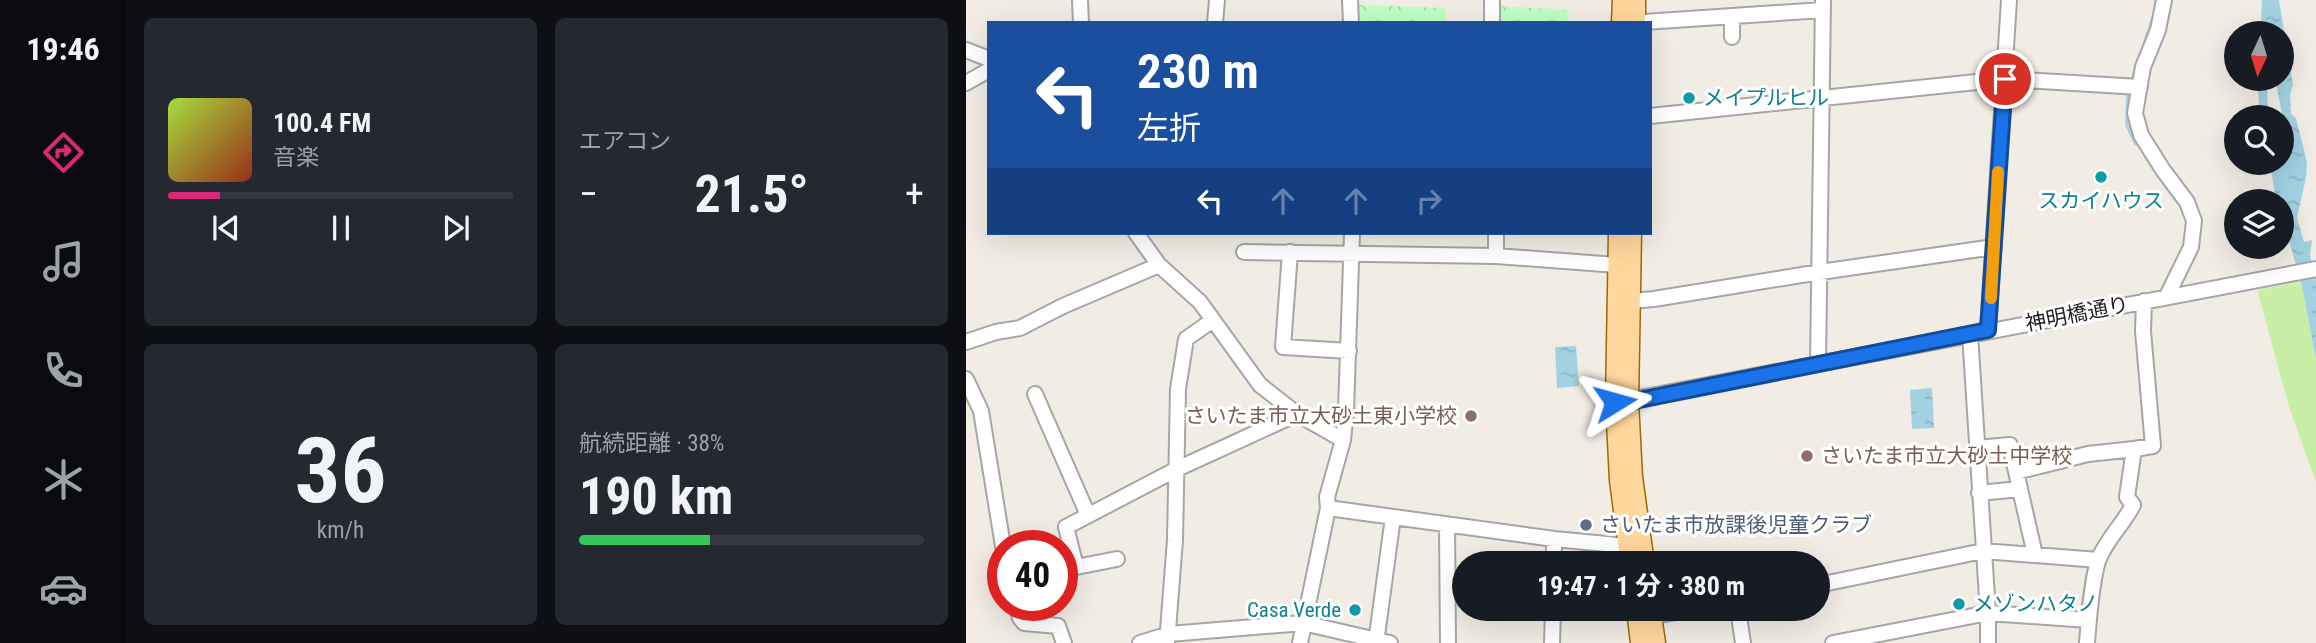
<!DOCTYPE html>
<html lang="ja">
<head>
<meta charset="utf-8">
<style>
  :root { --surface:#171b24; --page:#242831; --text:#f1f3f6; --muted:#9ea1a6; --line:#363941; --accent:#db2777 }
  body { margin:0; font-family:"Roboto Condensed","Noto Sans JP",sans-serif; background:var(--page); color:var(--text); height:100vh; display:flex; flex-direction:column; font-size:26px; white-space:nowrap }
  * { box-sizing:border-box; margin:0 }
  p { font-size:23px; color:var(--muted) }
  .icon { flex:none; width:38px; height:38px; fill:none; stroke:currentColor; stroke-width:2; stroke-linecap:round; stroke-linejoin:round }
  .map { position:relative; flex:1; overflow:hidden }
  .side { display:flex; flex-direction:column; gap:18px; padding:18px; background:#0d0f14; width:840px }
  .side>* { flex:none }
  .hud { position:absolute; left:21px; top:21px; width:665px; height:214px; border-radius:0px; box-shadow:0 7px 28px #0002; background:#1a4fa0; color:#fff; overflow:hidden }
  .needle { width:46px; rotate:184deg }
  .tools { position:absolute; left:1258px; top:21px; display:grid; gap:14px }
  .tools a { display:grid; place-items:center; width:70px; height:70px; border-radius:50%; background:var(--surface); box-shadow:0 7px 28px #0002; font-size:35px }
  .speed { position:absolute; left:21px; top:530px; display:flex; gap:14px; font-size:35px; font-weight:700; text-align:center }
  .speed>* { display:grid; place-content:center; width:91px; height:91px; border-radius:50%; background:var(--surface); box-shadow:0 7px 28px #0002; line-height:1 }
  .speed .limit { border:10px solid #d22; background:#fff; color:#111 }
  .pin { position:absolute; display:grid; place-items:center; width:60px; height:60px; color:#fff; margin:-30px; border:4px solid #fff; border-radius:50%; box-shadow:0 2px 7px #0007 }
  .me { position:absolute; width:77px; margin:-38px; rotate:82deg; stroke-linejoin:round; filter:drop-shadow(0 0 5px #0008) }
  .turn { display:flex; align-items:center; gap:24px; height:147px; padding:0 35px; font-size:32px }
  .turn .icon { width:91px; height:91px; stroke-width:2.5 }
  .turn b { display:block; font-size:49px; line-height:60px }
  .lanes { display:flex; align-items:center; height:66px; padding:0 35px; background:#0003; justify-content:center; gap:35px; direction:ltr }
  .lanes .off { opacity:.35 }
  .big { font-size:52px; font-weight:700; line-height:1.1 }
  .side .widget { flex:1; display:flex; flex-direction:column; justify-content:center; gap:10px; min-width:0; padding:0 24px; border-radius:10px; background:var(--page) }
  .side .dial { align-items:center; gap:0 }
  .dial b { font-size:91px; line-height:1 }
  .song { display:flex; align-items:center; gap:21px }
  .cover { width:84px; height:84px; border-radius:10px; background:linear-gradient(135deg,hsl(80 70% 55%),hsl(10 70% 35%)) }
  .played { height:7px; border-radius:4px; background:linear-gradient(90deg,var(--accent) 15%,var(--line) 15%) }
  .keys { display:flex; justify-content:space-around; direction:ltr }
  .heat { display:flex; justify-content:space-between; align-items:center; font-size:38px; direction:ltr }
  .charge { height:10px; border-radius:5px; background:linear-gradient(90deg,#34c759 38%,var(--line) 0) }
  .side .tiles { flex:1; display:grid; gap:18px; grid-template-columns:repeat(2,1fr) }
  .trip { position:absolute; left:486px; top:551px; width:378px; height:70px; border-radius:35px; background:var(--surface); box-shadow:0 7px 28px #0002; font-weight:700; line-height:70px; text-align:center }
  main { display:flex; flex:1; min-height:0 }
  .tab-bar { display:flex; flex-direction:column; width:126px; justify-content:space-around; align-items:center; background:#090b0e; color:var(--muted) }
  .tab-bar .icon { width:49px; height:49px }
  .tab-bar .on { color:var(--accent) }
  .tab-bar b { font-size:32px; color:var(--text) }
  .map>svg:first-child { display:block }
  .grass { fill:#c9efa7 }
  .park { fill:url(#park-crowns) }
  .water { fill:url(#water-ripples) }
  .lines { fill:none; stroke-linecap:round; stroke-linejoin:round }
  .stream { stroke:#a2d2e2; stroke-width:3.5 }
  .minor-casing { stroke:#a6a6a6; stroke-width:18 }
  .major-casing { stroke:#9b6a00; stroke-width:21 }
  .minor { stroke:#fff; stroke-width:14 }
  .major { stroke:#ffd69c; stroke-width:18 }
  .route-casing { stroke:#114b97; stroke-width:18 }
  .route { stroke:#1a73e8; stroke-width:12 }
  .slow { stroke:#f59e0b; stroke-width:12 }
  .culture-dot { fill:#0f9aa8; stroke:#fff; stroke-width:2.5 }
  .education-dot { fill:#8d6e63; stroke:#fff; stroke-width:2.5 }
  .service-dot { fill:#5c6f8a; stroke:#fff; stroke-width:2.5 }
  .labels { text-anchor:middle; stroke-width:6; stroke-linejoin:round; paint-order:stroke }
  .culture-label { font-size:21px; fill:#0d838f; stroke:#fff; text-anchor:start }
  .street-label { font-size:21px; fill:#1f1f1f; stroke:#fff }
  .education-label { font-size:21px; fill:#785e54; stroke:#fff; text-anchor:end }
  .service-label { font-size:21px; fill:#4e5e75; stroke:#fff; text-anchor:start }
</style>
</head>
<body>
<main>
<nav class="tab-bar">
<b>19:46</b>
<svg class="icon on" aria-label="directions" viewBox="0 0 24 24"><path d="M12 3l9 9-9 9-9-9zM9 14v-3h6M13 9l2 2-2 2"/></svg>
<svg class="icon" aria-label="music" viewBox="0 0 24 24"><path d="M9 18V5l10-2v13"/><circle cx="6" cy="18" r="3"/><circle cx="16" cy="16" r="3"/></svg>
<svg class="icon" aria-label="phone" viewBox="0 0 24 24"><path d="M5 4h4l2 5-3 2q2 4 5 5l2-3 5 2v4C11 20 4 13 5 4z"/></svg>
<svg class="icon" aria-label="climate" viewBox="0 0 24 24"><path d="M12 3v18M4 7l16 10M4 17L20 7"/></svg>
<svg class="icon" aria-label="car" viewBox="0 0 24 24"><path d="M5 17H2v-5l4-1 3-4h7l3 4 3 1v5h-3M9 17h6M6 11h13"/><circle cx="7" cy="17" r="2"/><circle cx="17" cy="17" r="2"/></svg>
</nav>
<section class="side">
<div class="tiles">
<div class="widget">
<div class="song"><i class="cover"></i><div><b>100.4 FM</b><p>音楽</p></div></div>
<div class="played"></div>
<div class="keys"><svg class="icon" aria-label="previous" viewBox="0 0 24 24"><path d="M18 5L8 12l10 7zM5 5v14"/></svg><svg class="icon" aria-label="pause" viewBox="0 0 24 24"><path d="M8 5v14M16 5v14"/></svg><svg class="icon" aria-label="next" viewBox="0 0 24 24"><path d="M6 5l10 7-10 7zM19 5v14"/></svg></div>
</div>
<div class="widget"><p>エアコン</p>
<div class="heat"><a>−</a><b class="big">21.5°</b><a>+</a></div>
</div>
<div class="widget dial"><b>36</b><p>km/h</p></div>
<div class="widget"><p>航続距離 · 38%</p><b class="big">190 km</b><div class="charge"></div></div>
</div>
</section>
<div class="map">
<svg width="1350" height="643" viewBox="0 0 1350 643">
  <defs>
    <pattern id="park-crowns" width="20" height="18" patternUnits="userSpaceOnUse" patternTransform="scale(1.75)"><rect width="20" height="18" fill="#bffec5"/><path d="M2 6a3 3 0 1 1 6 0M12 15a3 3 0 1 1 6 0" fill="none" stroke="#a4d9a9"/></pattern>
    <pattern id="water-ripples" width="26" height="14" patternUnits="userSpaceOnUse" patternTransform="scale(1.75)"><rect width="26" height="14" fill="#a2d2e2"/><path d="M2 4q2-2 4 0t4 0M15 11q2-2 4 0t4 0" fill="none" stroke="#8bb4c1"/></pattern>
  </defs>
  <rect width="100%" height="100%" fill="#f1ede5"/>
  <path class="grass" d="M1335,282L1350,359V483L1323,407L1291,290Z"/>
  <path class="park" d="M390,5L480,8L479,23H389Z
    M529,6L603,10L602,23H529Z"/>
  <path class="water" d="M1296,0H1313L1327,85L1324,95L1325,114L1330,118L1341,162L1340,178L1331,218L1338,242L1346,240L1344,255L1350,279V359L1335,282L1323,241L1316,240V201H1310L1304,163H1316V141L1323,153H1325L1322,132L1319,128L1309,79H1316V33H1290L1295,23Z
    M1291,79H1300L1302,106L1305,117H1294Z
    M610,346L613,386L591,388L589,347Z
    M966,388L968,428L946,429L944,390Z"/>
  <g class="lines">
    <path class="stream" d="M1190,0V2
      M1175,54L1187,18
      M1166,81L1170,67
      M1162,92L1161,125L1170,144
      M1180,157L1187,167
      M1199,185L1218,210"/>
    <g class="minor-casing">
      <path id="minor" d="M114,0L115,23
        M384,0L385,23
        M526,0V23
        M1198,0L1192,30L1177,67L1169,113L1175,135L1197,170L1221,202L1228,221L1225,247L1201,296
        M249,23L251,0
        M663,23L857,10
        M766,37V16
        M0,50L23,59
        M0,83L23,70
        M684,116L1039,79L1174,87
        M170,233L193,265L234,302L294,385L331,414L377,440
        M530,233V256
        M278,252L530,256L651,265
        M324,252L317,347L383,351
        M665,301L688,299L854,272L1028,247
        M1022,330L1043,0
        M1004,334L1022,613V643
        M0,342L30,332L54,328L97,306L193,265
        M852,364L857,0
        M0,379L15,411L37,546
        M69,394L122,515
        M653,402L1350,269
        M1011,448L1044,445L1069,555
        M1050,472L1122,454L1168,449
        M1013,493L1054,489
        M362,508L588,539L661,546
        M481,525L482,643
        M151,559L110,567L100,527L211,469L331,414
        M588,564V539
        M852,585L1017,551L1132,560
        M51,606L54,618L58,623L92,626L98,643
        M772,609L777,643
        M686,616L728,609
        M174,643L203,634L337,623L424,643
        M201,643L209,540L212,389L220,339L247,320
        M334,643L362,508L361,497L377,440L380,411L386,233
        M410,643L427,517
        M586,643L587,609
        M867,643L1022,613L1122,620
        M1121,643C1123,618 1125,585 1132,561C1140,539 1157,525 1167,505L1161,497L1168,449L1187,446L1177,331L1178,301"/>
    </g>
    <g class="major-casing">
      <path id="major" d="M655,23L656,0
        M670,23V0
        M652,233L649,402L653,480L664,564
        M666,233L663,402L667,477L679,564
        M670,609L674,643
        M685,609L690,643"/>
    </g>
    <use href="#minor" class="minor"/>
    <use href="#major" class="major"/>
  </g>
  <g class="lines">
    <g class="route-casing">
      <path id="route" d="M649,402H663L1022,330L1039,79"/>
    </g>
    <use href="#route" class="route"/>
    <path class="slow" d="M1025,298L1032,172"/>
  </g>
  <g class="culture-dot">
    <circle cx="723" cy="98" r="7"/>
    <circle cx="1135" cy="177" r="7"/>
    <circle cx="993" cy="604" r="7"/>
    <circle cx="389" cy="610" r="7"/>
  </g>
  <g class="education-dot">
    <circle cx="505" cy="416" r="7"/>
    <circle cx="841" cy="456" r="7"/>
  </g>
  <circle class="service-dot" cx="620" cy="525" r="7"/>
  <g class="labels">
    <g class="culture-label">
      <text x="737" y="105">メイプルヒル</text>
      <text x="1135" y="208" text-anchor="middle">スカイハウス</text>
      <text x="1007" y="611">メゾンハタノ</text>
      <text x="375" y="617" text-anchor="end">Casa Verde</text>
    </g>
    <g class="street-label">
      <text transform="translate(1111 314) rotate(-11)" y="7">神明橋通り</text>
    </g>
    <g class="education-label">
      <text x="491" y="423">さいたま市立大砂土東小学校</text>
      <text x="855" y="463" text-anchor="start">さいたま市立大砂土中学校</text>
    </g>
    <g class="service-label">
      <text x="634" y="532">さいたま市放課後児童クラブ</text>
    </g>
  </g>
</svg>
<div class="tools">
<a><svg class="needle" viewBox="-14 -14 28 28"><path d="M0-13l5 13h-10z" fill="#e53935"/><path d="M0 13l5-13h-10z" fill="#9ea1a6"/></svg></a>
<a><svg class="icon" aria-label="search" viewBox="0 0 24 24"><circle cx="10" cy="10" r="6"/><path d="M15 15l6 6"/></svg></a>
<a><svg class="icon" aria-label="layers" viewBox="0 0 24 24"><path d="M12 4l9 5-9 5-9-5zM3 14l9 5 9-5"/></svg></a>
</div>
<div class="speed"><div class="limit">40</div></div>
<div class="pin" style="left:1039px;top:79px;background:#d93025"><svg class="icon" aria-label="arrive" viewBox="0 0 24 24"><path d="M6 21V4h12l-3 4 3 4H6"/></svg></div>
<svg class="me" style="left:649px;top:402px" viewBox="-20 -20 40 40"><path d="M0-17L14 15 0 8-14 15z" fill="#1a73e8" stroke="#fff" stroke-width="4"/></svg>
<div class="trip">19:47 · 1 分 · 380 m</div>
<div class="hud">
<div class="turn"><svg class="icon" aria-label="left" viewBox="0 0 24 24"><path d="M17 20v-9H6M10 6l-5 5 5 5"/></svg><div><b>230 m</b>左折</div></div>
<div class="lanes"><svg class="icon" aria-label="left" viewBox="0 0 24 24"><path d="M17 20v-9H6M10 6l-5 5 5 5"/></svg><svg class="icon off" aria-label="ahead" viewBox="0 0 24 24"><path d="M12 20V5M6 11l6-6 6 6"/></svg><svg class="icon off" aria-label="ahead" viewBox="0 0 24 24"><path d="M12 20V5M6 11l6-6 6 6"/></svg><svg class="icon off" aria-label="right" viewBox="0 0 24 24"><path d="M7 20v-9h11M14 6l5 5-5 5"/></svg></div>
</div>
</div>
</main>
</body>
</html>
